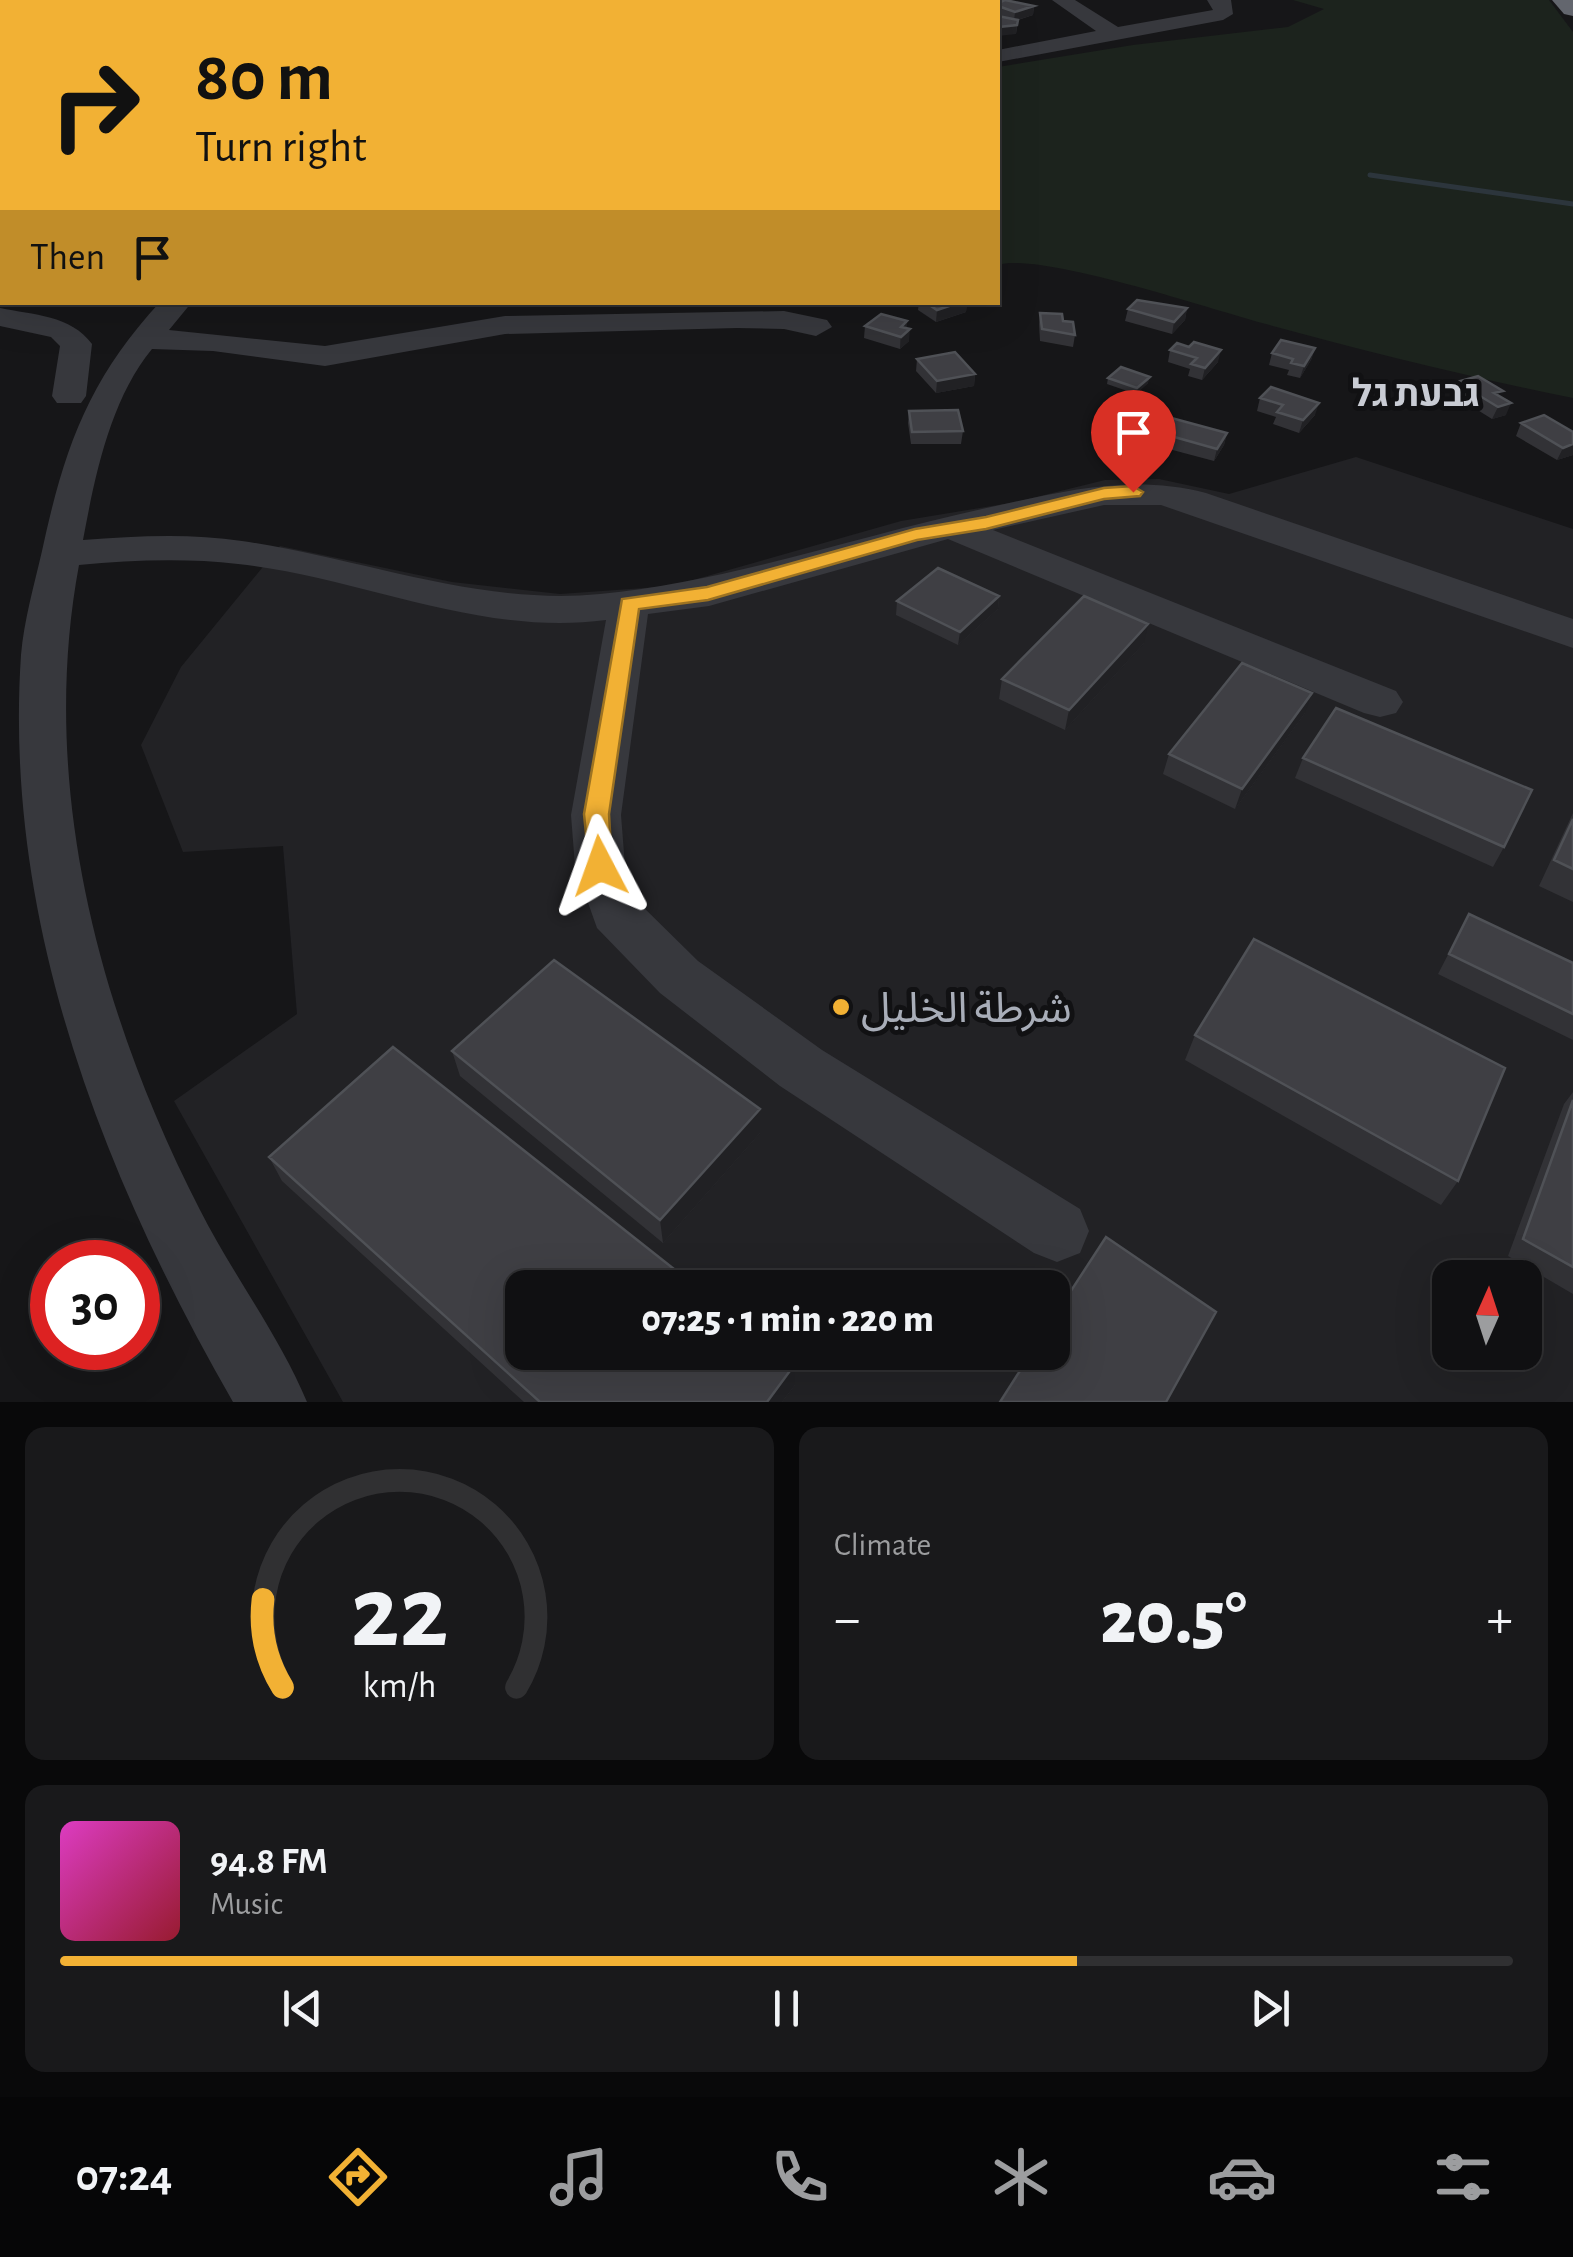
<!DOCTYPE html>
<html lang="en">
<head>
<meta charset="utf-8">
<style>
  :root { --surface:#101012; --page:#19191b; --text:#f1f3f6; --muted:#9c9d9f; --line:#303032; --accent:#f2b134 }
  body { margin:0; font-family:"Alegreya Sans","Noto Sans Arabic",Heebo,sans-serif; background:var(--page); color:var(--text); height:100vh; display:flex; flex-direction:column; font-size:38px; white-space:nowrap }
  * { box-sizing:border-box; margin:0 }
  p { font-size:32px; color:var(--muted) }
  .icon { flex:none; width:55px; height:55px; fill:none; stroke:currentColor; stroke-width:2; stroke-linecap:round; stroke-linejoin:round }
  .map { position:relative; height:1402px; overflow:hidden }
  .sheet { display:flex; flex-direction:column; gap:25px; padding:25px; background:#09090a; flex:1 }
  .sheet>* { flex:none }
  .banner { position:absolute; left:0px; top:0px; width:1000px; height:305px; box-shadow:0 10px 40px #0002,0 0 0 2px var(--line); background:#f2b134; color:#111; overflow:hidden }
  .needle { width:65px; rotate:3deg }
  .fabs { position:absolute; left:1432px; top:1260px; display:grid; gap:20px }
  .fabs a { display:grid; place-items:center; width:110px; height:110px; border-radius:20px; background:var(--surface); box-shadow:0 10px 40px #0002,0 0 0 2px var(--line); font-size:50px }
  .speed { position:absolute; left:30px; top:1240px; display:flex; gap:20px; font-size:50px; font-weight:700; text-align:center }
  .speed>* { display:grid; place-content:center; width:130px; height:130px; border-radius:50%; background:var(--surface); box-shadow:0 10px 40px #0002,0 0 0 2px var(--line); line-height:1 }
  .speed .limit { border:15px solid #d22; background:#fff; color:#111 }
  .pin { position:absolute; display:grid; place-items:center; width:85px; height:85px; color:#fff; margin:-102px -42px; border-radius:50% 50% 50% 0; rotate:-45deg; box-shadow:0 0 10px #0007 }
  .pin .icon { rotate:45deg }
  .me { position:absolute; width:110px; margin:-55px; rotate:356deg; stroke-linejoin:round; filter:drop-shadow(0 0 8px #0008) }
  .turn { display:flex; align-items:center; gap:35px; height:210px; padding:0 30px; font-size:45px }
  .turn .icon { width:130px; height:130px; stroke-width:2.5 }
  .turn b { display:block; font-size:70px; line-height:85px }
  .then { display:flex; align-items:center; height:95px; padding:0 30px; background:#0003; gap:20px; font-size:38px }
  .big { font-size:75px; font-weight:800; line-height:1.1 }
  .sheet .widget { flex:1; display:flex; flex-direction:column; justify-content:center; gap:15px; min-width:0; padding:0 35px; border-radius:20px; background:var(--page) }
  .sheet .dial { align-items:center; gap:0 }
  .dial svg { height:260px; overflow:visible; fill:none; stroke:var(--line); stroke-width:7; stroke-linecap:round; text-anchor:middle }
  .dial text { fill:var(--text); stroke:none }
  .song { display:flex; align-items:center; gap:30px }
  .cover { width:120px; height:120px; border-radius:15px; background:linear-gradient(135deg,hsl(310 70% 55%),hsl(350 70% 35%)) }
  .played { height:10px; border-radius:5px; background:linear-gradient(90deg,var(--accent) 70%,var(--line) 70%) }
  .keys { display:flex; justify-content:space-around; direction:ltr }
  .heat { display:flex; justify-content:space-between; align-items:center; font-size:55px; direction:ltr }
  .sheet .tiles { flex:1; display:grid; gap:25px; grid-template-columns:1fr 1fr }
  .widget:last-child { grid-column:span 2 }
  .trip { position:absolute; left:505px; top:1270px; width:565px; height:100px; border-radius:20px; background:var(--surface); box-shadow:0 10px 40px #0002,0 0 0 2px var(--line); font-weight:800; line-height:100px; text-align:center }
  .tab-bar { display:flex; height:160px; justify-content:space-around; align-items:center; background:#060607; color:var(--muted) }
  .tab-bar .icon { width:70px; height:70px }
  .tab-bar .active { color:var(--accent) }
  .tab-bar b { font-size:45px; color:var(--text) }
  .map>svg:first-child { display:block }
  .built { fill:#222225; fill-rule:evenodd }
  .green { fill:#1c231d }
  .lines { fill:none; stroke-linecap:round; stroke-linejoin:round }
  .stream { stroke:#2c353c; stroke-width:5 }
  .minor { fill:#37383d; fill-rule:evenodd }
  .highway { fill:#63666e; fill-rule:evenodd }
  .wall { fill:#323236 }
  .shaded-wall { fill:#212124 }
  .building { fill:#3f3f44; stroke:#4f5156; stroke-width:2.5 }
  .route { fill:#f2b134; stroke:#9d7322; stroke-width:2.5 }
  .poi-dot { fill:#f2b134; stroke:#111113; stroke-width:4 }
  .labels { text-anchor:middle; stroke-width:10; stroke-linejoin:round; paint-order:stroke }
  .far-district-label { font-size:38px; font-weight:bold; fill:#c9ccd4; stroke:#111113 }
  .near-poi-label { font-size:42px; fill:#a8adb8; stroke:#111113; text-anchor:start }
</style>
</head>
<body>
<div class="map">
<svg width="1573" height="1402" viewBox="0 0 1573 1402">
  <rect width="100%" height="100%" fill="#161618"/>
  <path class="built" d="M1356,457L1573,529V1402H343L174,1101L297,1014L283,846L183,852L141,745L181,667L280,546L452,582L560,594L672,586L901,521L1016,502L1105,480L1159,479L1229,494ZM1450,1278H1525V1352H1450ZM522,1288H1052V1352H522Z"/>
  <path class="green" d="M1293,0H1549L1573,32V398C1469,377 1365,351 1262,323C1210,309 1040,252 998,265V67L1133,45L1288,27L1324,9Z"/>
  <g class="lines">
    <path class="stream" d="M1370,175L1573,204"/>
    <path class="minor" d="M451,0H473L475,2H453Z
      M1052,0H1075L1118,27L1213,10L1207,0H1231L1233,14L1223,20L998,62V50L1096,31Z
      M0,95H2V109H0Z
      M0,180H2V196H0Z
      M160,302H192L169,330L325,346L505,316L784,311L827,320L832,327L816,336L784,329L737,328L505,334L325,366L213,351L152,349C110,400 95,476 83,540C135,536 190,533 242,541C361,558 478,606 600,594C733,581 860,535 991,507C1065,491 1131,474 1206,493L1573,619V648L1161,505H1104L993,530L1396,691L1403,702L1396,713L1380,717L1364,713L948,539L709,606L648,614L621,815L625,866L638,902L698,961L822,1050L1080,1209L1089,1231L1080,1253L1057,1262L1034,1253L780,1086L660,993L597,928L575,866L571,815L606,620C479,637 361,577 238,564C186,558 132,560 79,565C38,785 99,1013 200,1210C233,1275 279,1335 307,1402H233C103,1176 3,921 21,655C24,620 34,586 42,551C64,449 88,380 160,302Z
      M0,308C33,315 71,315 92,344L86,396L81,403H57L52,396L60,346L51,337L0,326Z"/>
    <path class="highway" d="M1552,0H1573V16L1564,14Z"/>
  </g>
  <path class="wall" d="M998,3L1034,6L1033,15L1018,20L1016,34L998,16Z
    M919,302H967L966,312L936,322L918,310Z
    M1187,308L1185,320L1172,334L1125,321L1128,309Z
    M1040,313L1063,321L1075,335L1073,347L1040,341L1039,324Z
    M865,326L907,328L909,341L900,349L864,338Z
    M1315,348L1311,360L1300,378L1287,375L1289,370L1269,365L1272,353Z
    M1170,350L1218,362L1202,380L1188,376L1190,369L1168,362Z
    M917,359L975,374L974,386L936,393L916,371Z
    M1108,378L1148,383L1136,394L1107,384Z
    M1457,382L1500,397L1506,415L1492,419L1452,394Z
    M1260,398L1315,415L1299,433L1273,424L1276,417L1257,411Z
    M909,411L963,431L961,444H911L908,423Z
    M1521,423L1573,432V455L1557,460L1516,436Z
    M1153,431L1227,433L1224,445L1214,461L1150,444Z
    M999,596L998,609L958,645L896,615L897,601Z
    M1144,643L1065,730L999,699L1002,679Z
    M1305,713L1235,809L1163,774L1169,754Z
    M1303,758L1504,847L1493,867L1295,778Z
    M1573,813V902L1539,886Z
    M1469,914L1573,963V1040L1438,974Z
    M1195,1035L1458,1181L1441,1205L1185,1060Z
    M452,1051L760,1133L663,1243L460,1076Z
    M1573,1092V1294L1508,1256L1564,1104Z
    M269,1157L795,1364V1385L782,1402H524L282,1181Z"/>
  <path class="shaded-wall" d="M327,0H378L368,2H317Z
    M419,0H454L455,2H410Z
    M1034,6L1033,15L1014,21L1015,12Z
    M1017,25L1016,34L998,36V27Z
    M961,302H967L966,312L936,322L937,310Z
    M1187,308L1185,320L1172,334L1174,322Z
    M907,321V332L910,329L909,341L900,349L901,327Z
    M1315,348L1311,360L1300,378L1304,366Z
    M1221,350L1218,362L1202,380L1205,368Z
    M975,374L974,386L936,393L937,381Z
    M1150,377L1148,383L1136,394L1137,388Z
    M1319,403L1315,415L1299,433L1303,420Z
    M1511,403L1506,415L1492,419L1498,407Z
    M1227,433L1224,445L1214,461L1217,449Z
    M1573,444V455L1557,460L1563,448Z
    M999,596L998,609L958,645L960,632Z
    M1148,624L1144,643L1065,730L1069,710Z
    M1312,693L1305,713L1235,809L1242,789Z
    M760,1109V1133L663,1243L660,1220Z
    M795,1364V1385L782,1402H767Z"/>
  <path class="building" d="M327,0L317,2H285L279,1Z
    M367,0H419L410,2H358Z
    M1005,0L1034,6L1015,12L998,6V3Z
    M998,16L1018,20L1017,25L998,27Z
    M1137,300L1187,308L1174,322L1128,309Z
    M925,302H961L937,310Z
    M1040,313L1062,314L1063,321L1073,322L1075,335L1042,329Z
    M881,314L907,321L901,327L910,329L901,337L865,326Z
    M1281,340L1315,348L1304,366L1291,363L1293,359L1272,353Z
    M1194,342L1221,350L1205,368L1191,364L1197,358L1170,350L1177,343L1189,347Z
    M955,352L975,374L937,381L917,359Z
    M1121,367L1150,377L1137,388L1108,378Z
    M1478,376L1503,391L1494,393L1511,403L1498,407L1457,382Z
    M1271,387L1319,403L1303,420L1277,412L1283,405L1260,398Z
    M958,410L963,431L912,432L909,411Z
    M1544,415L1573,432V444L1563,448L1521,423Z
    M1164,416L1227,433L1217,449L1153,431Z
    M938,568L999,596L960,632L897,601Z
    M1084,596L1148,624L1069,710L1002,679Z
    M1242,663L1312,693L1242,789L1169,754Z
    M1336,708L1532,790L1504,847L1303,758Z
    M1573,819V869L1554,860Z
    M1469,914L1573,963V1014L1449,954Z
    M1254,939L1505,1068L1458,1181L1195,1035Z
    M554,960L760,1109L660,1220L452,1051Z
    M393,1047L698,1288H522V1352H780L795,1364L767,1402H540L269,1157Z
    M1573,1100V1267L1523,1239Z
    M1106,1237L1216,1312L1166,1402H1000L1032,1352H1052V1320Z"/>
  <path class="route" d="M1133,486L1143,492L1140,496L1104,499L986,529L917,540L708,600L639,609L609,814L612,866L609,873H590L584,814L622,599L707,587L915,529L986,517L1104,488Z"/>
  <circle class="poi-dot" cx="841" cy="1007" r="10"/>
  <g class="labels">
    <g class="far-district-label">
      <text x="1416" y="406">גבעת גל</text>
    </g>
    <g class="near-poi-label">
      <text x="861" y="1022">شرطة الخليل</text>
    </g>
  </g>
</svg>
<div class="fabs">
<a><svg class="needle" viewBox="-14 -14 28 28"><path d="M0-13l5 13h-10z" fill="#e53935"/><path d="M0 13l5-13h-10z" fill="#9c9d9f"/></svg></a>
</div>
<div class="speed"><div class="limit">30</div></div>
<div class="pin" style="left:1133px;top:492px;background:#d93025"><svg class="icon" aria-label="arrive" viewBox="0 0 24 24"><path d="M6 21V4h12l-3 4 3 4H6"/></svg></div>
<svg class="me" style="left:600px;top:866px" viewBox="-20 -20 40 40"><path d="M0-17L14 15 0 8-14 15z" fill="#f2b134" stroke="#fff" stroke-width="4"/></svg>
<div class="trip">07:25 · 1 min · 220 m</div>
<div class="banner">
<div class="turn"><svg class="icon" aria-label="right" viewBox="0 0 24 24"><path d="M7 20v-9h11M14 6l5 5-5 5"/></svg><div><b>80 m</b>Turn right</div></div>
<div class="then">Then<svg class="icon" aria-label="arrive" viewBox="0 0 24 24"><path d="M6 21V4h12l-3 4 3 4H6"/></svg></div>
</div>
</div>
<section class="sheet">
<div class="tiles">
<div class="widget dial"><svg viewBox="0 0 100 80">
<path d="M14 69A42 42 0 1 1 86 69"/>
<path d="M14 69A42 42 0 0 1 8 42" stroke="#f2b134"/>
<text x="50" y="56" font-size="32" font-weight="700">22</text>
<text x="50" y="72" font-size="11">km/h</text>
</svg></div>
<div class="widget"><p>Climate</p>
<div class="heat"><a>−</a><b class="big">20.5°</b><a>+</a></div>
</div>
<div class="widget">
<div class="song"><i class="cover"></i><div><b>94.8 FM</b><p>Music</p></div></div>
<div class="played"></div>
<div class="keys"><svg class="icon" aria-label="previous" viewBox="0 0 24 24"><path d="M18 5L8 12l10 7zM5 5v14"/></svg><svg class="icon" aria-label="pause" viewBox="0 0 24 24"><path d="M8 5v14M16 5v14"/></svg><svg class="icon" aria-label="next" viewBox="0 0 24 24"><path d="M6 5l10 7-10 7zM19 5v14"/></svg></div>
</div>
</div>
</section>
<nav class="tab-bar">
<b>07:24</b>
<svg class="icon active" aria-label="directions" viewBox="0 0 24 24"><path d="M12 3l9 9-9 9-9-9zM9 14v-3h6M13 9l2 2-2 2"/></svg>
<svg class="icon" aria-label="music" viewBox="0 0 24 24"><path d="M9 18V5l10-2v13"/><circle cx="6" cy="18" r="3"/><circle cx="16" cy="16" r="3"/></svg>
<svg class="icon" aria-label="phone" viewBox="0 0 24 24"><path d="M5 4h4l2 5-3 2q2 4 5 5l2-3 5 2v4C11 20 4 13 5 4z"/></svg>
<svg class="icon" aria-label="climate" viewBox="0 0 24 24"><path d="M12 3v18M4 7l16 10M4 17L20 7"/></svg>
<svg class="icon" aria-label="car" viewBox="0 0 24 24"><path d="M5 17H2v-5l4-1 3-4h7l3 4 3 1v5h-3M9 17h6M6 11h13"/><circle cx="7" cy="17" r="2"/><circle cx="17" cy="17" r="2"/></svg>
<svg class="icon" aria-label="filters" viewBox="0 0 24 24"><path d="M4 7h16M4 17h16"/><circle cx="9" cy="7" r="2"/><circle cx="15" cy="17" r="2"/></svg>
</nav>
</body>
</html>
